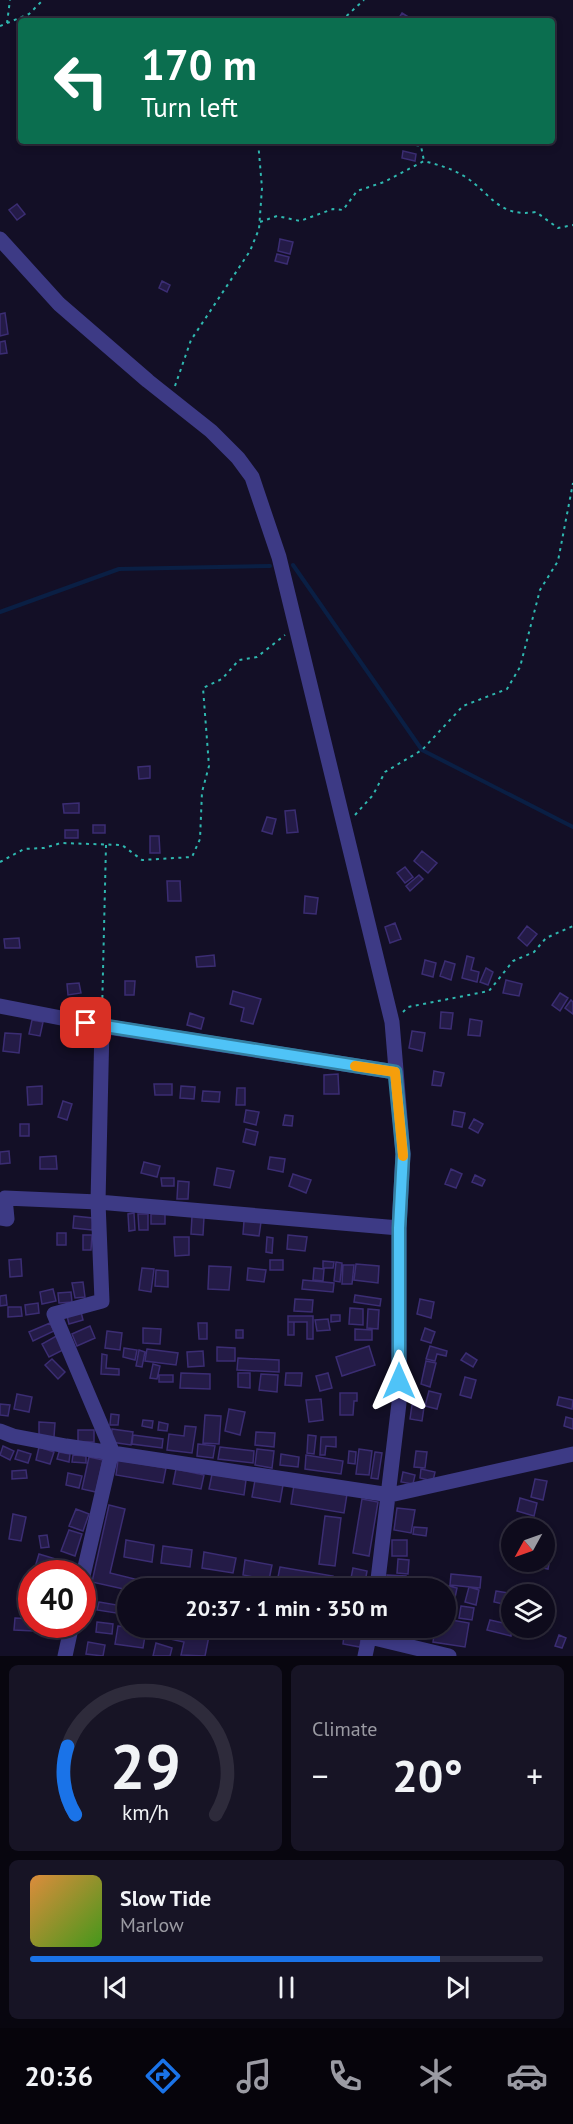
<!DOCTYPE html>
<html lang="en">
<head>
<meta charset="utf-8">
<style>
  :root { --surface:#0e0b1c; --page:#171425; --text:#f1f3f6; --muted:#9b9ba3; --line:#2e2b3b; --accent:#1a73e8 }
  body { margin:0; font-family:"PT Sans",sans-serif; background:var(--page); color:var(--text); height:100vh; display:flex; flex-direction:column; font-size:22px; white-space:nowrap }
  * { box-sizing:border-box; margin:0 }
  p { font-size:20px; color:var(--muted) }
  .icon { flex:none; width:33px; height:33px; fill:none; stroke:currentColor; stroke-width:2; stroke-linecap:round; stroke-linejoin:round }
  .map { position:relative; height:1656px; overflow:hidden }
  .details { display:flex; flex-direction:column; gap:9px; padding:9px; background:#08060f; flex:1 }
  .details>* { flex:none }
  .banner { position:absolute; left:18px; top:18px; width:537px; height:126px; border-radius:6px; box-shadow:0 3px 9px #0003,0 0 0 2px var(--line); background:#0b6e4f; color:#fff; overflow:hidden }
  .needle { width:39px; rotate:230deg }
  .fabs { position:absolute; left:501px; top:1518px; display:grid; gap:12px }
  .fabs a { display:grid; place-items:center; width:54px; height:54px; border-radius:50%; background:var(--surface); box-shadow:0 3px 9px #0003,0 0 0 2px var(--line); font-size:30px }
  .speed { position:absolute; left:18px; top:1560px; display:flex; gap:12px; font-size:30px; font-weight:700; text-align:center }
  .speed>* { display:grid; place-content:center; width:78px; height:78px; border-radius:50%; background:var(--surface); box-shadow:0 3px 9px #0003,0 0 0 2px var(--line); line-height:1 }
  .speed .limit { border:9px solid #d22; background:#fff; color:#111 }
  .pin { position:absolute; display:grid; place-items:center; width:51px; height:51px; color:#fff; margin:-26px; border-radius:12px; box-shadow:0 3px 9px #0006 }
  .me { position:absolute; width:66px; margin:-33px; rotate:0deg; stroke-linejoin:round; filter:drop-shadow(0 0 4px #0008) }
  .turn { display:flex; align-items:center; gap:21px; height:126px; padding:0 24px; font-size:27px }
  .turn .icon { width:78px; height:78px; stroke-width:2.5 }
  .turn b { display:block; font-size:42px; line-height:51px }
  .big { font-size:45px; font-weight:800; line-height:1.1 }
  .details .tile { flex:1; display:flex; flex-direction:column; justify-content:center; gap:9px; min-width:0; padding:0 21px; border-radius:9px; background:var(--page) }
  .details .dial { align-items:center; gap:0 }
  .dial svg { height:156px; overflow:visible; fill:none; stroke:var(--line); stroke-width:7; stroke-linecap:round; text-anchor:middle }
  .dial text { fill:var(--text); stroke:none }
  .song { display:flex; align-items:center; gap:18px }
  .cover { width:72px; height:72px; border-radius:9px; background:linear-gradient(135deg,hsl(30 70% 55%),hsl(100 70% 35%)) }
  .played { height:6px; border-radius:3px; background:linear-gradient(90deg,var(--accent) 80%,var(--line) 80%) }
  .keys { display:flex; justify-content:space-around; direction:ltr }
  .heat { display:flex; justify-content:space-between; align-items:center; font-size:33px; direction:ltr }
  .details .tiles { flex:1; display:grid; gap:9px; grid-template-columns:1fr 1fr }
  .tile:last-child { grid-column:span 2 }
  .trip { position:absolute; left:117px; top:1578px; width:339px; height:60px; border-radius:30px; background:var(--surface); box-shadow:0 3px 9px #0003,0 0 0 2px var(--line); font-weight:800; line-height:60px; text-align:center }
  .dock { display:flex; height:96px; justify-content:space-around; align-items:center; background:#06040b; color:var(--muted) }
  .dock .icon { width:42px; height:42px }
  .dock .on { color:var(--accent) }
  .dock b { font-size:27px; color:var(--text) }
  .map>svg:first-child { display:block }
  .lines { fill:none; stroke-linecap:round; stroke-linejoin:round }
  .stream { stroke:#0a1f44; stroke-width:4 }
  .building { fill:#241b47; stroke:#3b2d73; stroke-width:1.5 }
  .path { stroke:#2fb8b0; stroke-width:2; stroke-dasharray:3 4.5; stroke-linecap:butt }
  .minor { stroke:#3d3a85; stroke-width:15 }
  .route-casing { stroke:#337fa1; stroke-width:15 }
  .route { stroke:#4fc3f7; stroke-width:10 }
  .slow { stroke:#f59e0b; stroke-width:10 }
</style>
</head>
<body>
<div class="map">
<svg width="573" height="1656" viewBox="0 0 573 1656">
  <rect width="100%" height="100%" fill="#130f26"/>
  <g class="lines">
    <path class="stream" d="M293,565L422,750L573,827
      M0,612L119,569L270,566"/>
  </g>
  <path class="building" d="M402,13L410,18L408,21H397Z
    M403,151L416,154L415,161L402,158Z
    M17,204L25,214L17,220L9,210Z
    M280,239L293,242L290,254L278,251Z
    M277,254L289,257L287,264L275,261Z
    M162,281L170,285L167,292L159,288Z
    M5,313L8,334L0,336V314Z
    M5,341L7,353L0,354V342Z
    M150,766V778L139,779L138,767Z
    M79,803V813H64L63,804Z
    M295,810L298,832L287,833L285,811Z
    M267,817L276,819L272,834L262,831Z
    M93,825H105V833H93Z
    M65,830H78V838H65Z
    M150,836H159L160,853H150Z
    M422,851L437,863L428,873L414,861Z
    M405,867L413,877L405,883L397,873Z
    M419,875L423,879L410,891L406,886Z
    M167,881H180L181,901H168Z
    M305,896L318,898L316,914L304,913Z
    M395,923L401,939L390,943L385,927Z
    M527,926L537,934L527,946L518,938Z
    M19,938L20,948H5L4,939Z
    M214,955L215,966L197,967L196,957Z
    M467,956L474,958L471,970L479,972L477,982L462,978Z
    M425,960L436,963L433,977L422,974Z
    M445,961L455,964L451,980L440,976Z
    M486,968L493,972L488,985L480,982Z
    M506,980L522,984L519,996L503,993Z
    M125,981H135L134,995H125Z
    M79,983L81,993L68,995L67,984Z
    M233,991L261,999L253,1024L241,1021L244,1008L230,1004Z
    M560,993L568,998L560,1011L552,1005Z
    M571,1000L573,1002V1014L565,1008Z
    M441,1012L453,1013L451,1029L440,1028Z
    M190,1013L204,1018L201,1029L187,1025Z
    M470,1019L482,1021L480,1036L468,1035Z
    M32,1020L43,1022L40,1036L29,1034Z
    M412,1031L425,1033L422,1051L409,1048Z
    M5,1033L21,1034L19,1053L3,1051Z
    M434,1071L444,1073L441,1086L432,1085Z
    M338,1074L339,1094H324V1075Z
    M154,1084H172V1095H155Z
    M42,1086V1104L28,1105L27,1087Z
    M181,1086L195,1087L194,1099L180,1098Z
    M237,1088H245V1105H236Z
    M203,1091L220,1092L219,1102L202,1101Z
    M63,1101L72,1104L67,1120L58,1117Z
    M246,1110L259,1112L256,1125L244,1122Z
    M454,1111L465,1113L462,1127L452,1125Z
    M285,1115L293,1116L292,1126L283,1125Z
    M474,1119L483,1124L478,1133L469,1128Z
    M20,1124H29V1136H20Z
    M246,1129L258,1132L255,1145L243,1142Z
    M9,1151L10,1163L0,1164V1152Z
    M56,1156L57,1169H40V1157Z
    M270,1157L285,1159L283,1172L268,1169Z
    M144,1162L160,1166L157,1177L141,1173Z
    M217,1168L234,1171L230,1188L214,1185Z
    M451,1169L462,1174L456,1188L445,1184Z
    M293,1174L311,1180L306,1193L289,1186Z
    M475,1175L485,1180L482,1186L472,1182Z
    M161,1178H174V1186H162Z
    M178,1181L189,1182L188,1199H177Z
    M134,1213L135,1230L129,1231L128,1214Z
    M138,1214H148V1230H139Z
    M151,1214H165V1224H151Z
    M74,1216L93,1218L92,1230L73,1228Z
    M192,1216L204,1217L203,1235L191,1234Z
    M244,1221L261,1222L259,1236L243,1234Z
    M57,1233H66V1245H57Z
    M83,1235H92L91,1250H83Z
    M288,1235L307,1237L305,1251L287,1249Z
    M174,1237H189V1255L175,1256Z
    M267,1237L273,1238L272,1253L266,1252Z
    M21,1259L22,1276L10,1277L9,1260Z
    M270,1260H283V1270H270Z
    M323,1261L334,1262L333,1268H323Z
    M336,1262L342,1263L340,1282L334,1281Z
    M356,1264L379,1266L378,1283L354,1280Z
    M343,1265H354L352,1284H342Z
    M209,1266L231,1267L229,1290L208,1289Z
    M142,1268L154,1269L151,1292L139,1290Z
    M248,1268L266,1270L264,1282L247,1280Z
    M314,1268L324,1269L323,1281L313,1280Z
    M156,1270L168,1271V1287L155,1286Z
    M303,1280L334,1283L333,1292L302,1289Z
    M83,1282L85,1297L75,1298L72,1283Z
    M53,1289L56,1301L42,1304L40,1292Z
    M71,1292L72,1302L59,1303L58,1293Z
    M6,1295L7,1305L0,1306V1296Z
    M355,1295L381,1299L380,1306L354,1302Z
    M295,1299L313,1300L312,1312L294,1311Z
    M420,1299L434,1302L431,1318L417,1314Z
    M38,1303L39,1313L26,1315L25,1305Z
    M8,1307H21L22,1316L8,1317Z
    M350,1308L363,1309V1325L349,1324Z
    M368,1309L379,1310L378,1329L367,1328Z
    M81,1312L83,1320L69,1324L67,1316Z
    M331,1315H340V1321L331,1322Z
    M288,1316H313V1339H307V1322H288Z
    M328,1319L330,1330L317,1331L315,1320Z
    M288,1322H294V1335H288Z
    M50,1323L54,1331L33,1341L29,1332Z
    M198,1323H207V1339H199Z
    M90,1326L95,1338L77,1346L72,1334Z
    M143,1328L161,1329L160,1344L143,1343Z
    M425,1328L435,1332L431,1343L421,1340Z
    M355,1329L372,1330V1340H355Z
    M236,1330H243V1338H236Z
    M107,1331L122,1333L120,1350L105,1348Z
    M58,1335L65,1349L49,1357L42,1344Z
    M369,1346L375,1365L342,1376L336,1357Z
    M430,1346L447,1351L446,1356L437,1354L435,1361L426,1359Z
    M217,1347L235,1348V1361H217Z
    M124,1348L137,1350L135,1360L123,1357Z
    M147,1349L178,1353L176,1365L145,1361Z
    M139,1350L145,1352L142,1367L136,1366Z
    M203,1351L204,1366L188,1367L187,1352Z
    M466,1353L477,1360L473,1367L461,1360Z
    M102,1354L107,1355L106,1368L119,1369V1375L101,1374Z
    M238,1358L279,1360V1372L237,1370Z
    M52,1359L65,1372L58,1379L45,1365Z
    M426,1361L436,1363L430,1387L421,1384Z
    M153,1364L160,1366L157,1379L150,1378Z
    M181,1373L210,1374V1389L180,1388Z
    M238,1373H250V1388L238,1387Z
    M286,1373H302L301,1386L285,1385Z
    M328,1373L332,1388L320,1391L316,1376Z
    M261,1374L278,1375L277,1392L259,1390Z
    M159,1375H173V1382H159Z
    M465,1377L476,1380L471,1398L460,1395Z
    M429,1391L441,1394L437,1409L425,1406Z
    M340,1393H357V1401H354L353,1415H340Z
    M17,1394L32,1397L29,1412L14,1409Z
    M559,1397L573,1400L572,1409L557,1405Z
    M321,1399L323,1420L309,1422L306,1400Z
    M0,1404L10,1405L8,1416L0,1415Z
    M412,1405L424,1407L422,1421L410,1419Z
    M229,1409L245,1412L240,1435L225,1431Z
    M111,1414L119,1415L118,1425H110Z
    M205,1415L221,1416L219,1444L203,1443Z
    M566,1417L573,1419V1429L564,1426Z
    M143,1420L153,1421L152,1428L142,1426Z
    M39,1422L55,1423L54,1437H39Z
    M159,1422L168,1424L167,1431L158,1430Z
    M185,1426L196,1427L192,1453L167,1450L169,1434L184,1436Z
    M112,1429L133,1432L131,1445L111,1442Z
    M78,1430H94V1442H78Z
    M256,1432L275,1433L274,1447L255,1445Z
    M133,1435L163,1439L162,1448L132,1444Z
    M308,1435L316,1436L314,1454L307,1453Z
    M321,1437H336V1447L326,1446L325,1455H320Z
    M198,1444L215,1446L213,1458L197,1456Z
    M3,1446L14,1451L10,1460L0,1455Z
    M39,1447L54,1452L50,1464L36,1460Z
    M220,1447L254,1451L253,1463L218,1459Z
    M257,1449L274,1451L272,1468L255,1465Z
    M359,1449L372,1451L369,1475L356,1474Z
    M18,1450L31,1454L28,1463L15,1459Z
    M349,1451L356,1452L355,1464L348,1463Z
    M416,1451L427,1452L425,1468L414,1467Z
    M59,1452L70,1454L69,1462L57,1459Z
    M375,1452L382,1453L378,1479L371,1478Z
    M281,1454L299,1457L298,1467L280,1465Z
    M73,1455L86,1456V1463L72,1462Z
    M306,1455L343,1461L341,1474L305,1469Z
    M89,1457L103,1460L96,1492L82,1489Z
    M118,1460L166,1468L163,1483L116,1475Z
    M176,1469L204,1475L201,1489L173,1484Z
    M421,1469L435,1472L433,1481L420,1478Z
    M26,1470L27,1478L12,1479V1471Z
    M403,1472L415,1475L413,1484L401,1482Z
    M68,1473L82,1476L79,1488L66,1485Z
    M212,1474L246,1480L244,1495L209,1489Z
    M535,1479L547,1481L543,1500L531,1497Z
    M255,1480L283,1485L280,1502L252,1497Z
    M294,1485L347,1494L344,1513L291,1504Z
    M520,1498L537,1503L534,1516L517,1511Z
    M362,1499L378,1502L369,1556L353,1553Z
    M109,1505L125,1509L110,1573L151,1583L149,1588L128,1590L92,1582Z
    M397,1508L415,1510L411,1533L394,1530Z
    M76,1509L89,1514L83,1531L69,1526Z
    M13,1514L26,1517L21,1541L9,1539Z
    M325,1516L341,1518L335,1566L319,1564Z
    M414,1527L427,1528L426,1536L413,1534Z
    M69,1530L82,1534L75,1556L61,1551Z
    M47,1535L49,1547L41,1548L39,1536Z
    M126,1540L154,1545L152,1562L124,1557Z
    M392,1540H407V1556H392Z
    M163,1546L192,1550L190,1567L161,1563Z
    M544,1546L552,1547L548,1569L538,1567L539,1562H544Z
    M204,1552L236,1558L233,1573L202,1568Z
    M39,1554L72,1564L70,1574H33Z
    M398,1559L409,1560L408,1574L397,1573Z
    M245,1560L272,1565L269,1580L243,1575Z
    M280,1567L333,1576L331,1588L277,1582Z
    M353,1568L367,1571L364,1588H349Z
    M451,1574L481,1577L480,1588L450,1585Z
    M387,1575L406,1576V1584L387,1583Z
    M158,1583L188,1587V1588H157Z
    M198,1585L229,1588H198Z
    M449,1586L457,1588L453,1607L446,1605Z
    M469,1587L479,1590L476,1605L465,1602Z
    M496,1591L515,1594H512V1606L494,1602Z
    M99,1602L117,1605L116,1613L97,1610Z
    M461,1606L474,1608L472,1620L459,1618Z
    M15,1618L32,1619L34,1631L14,1630Z
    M446,1619L469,1623L465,1647L433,1642L435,1628H446Z
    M490,1620L512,1625L511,1636L487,1630Z
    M97,1622L113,1624L112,1634L96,1632Z
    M118,1626L146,1630L143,1648L115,1644Z
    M158,1628L209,1636L205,1656L181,1655L184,1642L156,1636Z
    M391,1628H399V1636L390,1635Z
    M402,1628L418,1630L417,1638L401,1636Z
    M559,1635L566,1638L562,1648L555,1646Z
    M344,1636L361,1639L360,1647L343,1644Z
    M88,1642L105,1645L103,1656L86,1654Z
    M156,1643L172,1648L170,1656H153Z"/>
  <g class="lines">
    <path class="path" d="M341,21L364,0
      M7,23L10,0
      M0,26L29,14L43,0
      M364,141C388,149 397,140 421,146L424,161
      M260,222L277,216L300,221L333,209L343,210L357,191L384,182L424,161C438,165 451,168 464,176C491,193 498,218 536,212L558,228L573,225
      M175,386L191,340L250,251L259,229L262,188L258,141
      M355,815L373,795L385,772L422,750L463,706L507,689L520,667L540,590L558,561L573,483
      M0,862L24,849L44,848L61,843L122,845L142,860L192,857L200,839L202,792L209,766L203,688L222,679L239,660L257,657L285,635
      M403,1012L408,1007L489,991L513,961L534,952L546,938L573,926
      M102,1013L106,845"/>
    <path class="minor" d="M0,239L59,304L148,381L211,431L238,458L252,477L279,557L392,1022L403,1154L399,1228V1403L377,1588
      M0,1006L102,1026L395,1072
      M0,1218L7,1219L5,1198L98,1202L399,1228
      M0,1431L13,1436L66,1446L390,1495L573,1454
      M82,1580L112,1451L54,1314L102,1301L98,1202L102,1026
      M370,1637L449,1656
      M65,1656L72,1624
      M365,1656L371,1628"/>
  </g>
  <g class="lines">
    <g class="route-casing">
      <path id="route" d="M86,1023L395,1072L403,1154L399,1228V1381"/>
    </g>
    <use href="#route" class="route"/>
    <path class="slow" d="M355,1066L395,1072L403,1156"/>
  </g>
</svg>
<div class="fabs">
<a><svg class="needle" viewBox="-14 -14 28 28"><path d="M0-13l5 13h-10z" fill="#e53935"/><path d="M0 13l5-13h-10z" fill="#9b9ba3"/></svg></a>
<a><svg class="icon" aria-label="layers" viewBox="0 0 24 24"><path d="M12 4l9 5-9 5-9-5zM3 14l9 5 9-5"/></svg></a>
</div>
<div class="speed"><div class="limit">40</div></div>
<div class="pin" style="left:86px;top:1023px;background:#d93025"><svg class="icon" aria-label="arrive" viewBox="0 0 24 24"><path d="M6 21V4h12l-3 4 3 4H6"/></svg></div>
<svg class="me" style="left:399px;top:1381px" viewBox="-20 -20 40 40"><path d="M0-17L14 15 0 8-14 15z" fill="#4fc3f7" stroke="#fff" stroke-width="4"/></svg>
<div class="trip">20:37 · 1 min · 350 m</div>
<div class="banner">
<div class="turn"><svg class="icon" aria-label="left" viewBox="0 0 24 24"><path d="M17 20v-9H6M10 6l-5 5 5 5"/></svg><div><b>170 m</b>Turn left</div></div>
</div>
</div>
<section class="details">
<div class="tiles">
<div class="tile dial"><svg viewBox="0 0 100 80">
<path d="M14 69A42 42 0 1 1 86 69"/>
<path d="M14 69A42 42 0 0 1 10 34" stroke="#1a73e8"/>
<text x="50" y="56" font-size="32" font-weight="700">29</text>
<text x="50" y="72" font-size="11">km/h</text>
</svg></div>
<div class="tile"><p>Climate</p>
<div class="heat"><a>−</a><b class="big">20°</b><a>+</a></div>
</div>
<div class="tile">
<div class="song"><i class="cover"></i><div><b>Slow Tide</b><p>Marlow</p></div></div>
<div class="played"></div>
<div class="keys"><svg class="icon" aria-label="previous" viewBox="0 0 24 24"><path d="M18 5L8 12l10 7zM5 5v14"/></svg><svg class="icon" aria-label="pause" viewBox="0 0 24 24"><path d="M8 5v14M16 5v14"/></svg><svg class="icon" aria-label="next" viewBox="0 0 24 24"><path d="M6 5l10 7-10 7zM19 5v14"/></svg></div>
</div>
</div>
</section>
<nav class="dock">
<b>20:36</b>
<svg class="icon on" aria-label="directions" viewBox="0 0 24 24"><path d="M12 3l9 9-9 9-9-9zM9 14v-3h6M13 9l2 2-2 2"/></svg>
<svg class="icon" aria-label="music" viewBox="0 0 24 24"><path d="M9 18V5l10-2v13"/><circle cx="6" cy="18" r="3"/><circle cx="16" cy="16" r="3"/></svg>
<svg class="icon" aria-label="phone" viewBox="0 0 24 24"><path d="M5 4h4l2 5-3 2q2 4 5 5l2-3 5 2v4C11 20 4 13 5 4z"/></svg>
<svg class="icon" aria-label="climate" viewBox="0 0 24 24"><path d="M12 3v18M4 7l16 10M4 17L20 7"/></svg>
<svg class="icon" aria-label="car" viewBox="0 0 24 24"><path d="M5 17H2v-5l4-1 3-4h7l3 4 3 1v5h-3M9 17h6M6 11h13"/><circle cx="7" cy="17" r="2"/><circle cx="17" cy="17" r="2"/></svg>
</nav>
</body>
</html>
